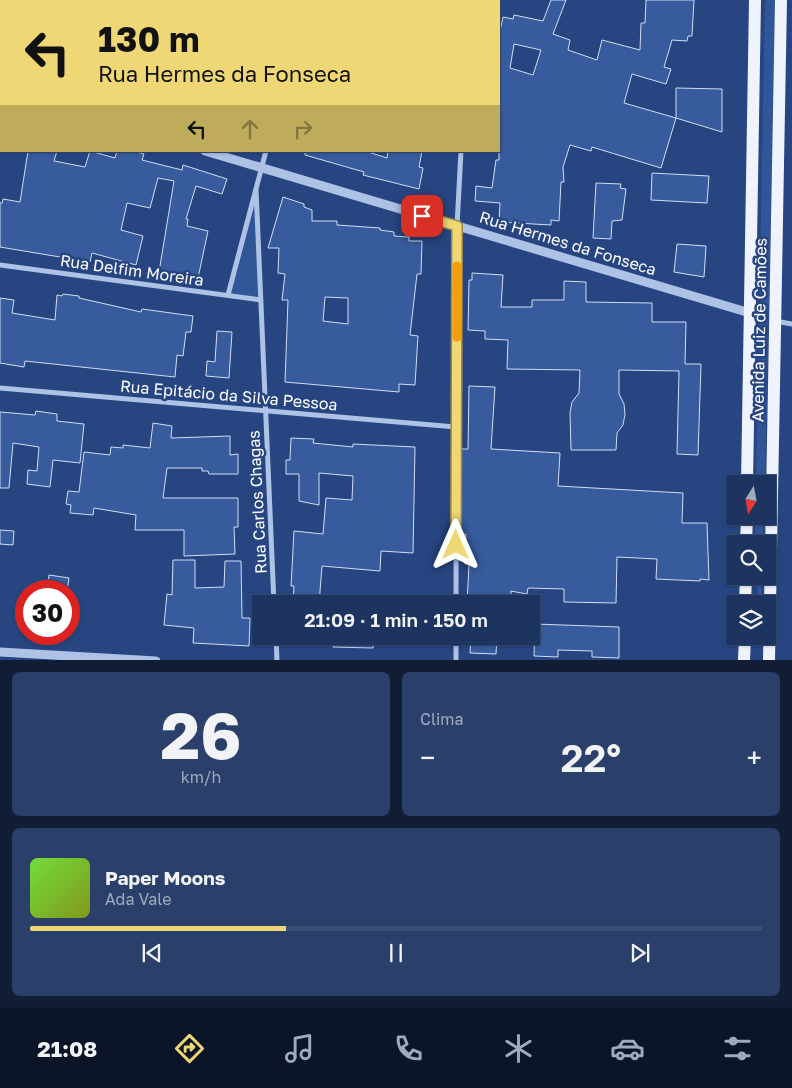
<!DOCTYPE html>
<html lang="pt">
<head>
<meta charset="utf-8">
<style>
  :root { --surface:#1d3461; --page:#2a3f6a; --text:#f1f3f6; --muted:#a0aabd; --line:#3b4f76; --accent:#eed774 }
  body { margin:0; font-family:"Golos Text",sans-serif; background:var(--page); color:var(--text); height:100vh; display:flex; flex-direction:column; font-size:19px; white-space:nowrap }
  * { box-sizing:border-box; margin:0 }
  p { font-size:16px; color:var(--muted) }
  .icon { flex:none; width:28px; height:28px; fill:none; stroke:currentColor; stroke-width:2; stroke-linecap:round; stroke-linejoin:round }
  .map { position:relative; height:660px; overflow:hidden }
  .details { display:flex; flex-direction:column; gap:12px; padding:12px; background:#101d35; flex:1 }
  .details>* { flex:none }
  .banner { position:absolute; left:0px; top:0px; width:500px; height:152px; box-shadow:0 1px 4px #0004,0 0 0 1px var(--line); background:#eed774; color:#111; overflow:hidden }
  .needle { width:32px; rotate:191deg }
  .controls { position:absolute; left:726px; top:475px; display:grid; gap:10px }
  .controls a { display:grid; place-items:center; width:50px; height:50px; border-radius:0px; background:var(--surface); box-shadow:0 1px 4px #0004,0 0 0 1px var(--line); font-size:25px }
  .speed { position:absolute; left:15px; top:580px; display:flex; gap:10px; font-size:25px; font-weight:700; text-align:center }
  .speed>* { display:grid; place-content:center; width:65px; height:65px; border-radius:50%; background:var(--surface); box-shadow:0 1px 4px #0004,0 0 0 1px var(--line); line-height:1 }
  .speed .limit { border:8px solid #d22; background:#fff; color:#111 }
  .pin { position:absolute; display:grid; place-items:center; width:42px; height:42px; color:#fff; margin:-21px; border-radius:10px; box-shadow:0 2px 8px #0006 }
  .me { position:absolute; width:55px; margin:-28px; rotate:0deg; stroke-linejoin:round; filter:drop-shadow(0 0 4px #0008) }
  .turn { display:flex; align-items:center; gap:18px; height:105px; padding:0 15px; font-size:22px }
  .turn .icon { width:65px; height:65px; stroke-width:2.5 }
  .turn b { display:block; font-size:35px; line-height:42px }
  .lanes { display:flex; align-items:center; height:48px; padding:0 15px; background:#0003; justify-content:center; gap:25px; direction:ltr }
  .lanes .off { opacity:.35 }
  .big { font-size:38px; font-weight:600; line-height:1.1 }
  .details .widget { flex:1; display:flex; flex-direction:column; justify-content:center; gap:8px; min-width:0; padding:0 18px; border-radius:8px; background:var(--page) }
  .details .dial { align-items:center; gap:0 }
  .dial b { font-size:65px; line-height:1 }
  .song { display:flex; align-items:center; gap:15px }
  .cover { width:60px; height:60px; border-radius:8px; background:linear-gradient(135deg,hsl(100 70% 55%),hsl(70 70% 35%)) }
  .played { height:5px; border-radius:2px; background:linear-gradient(90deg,var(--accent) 35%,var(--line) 35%) }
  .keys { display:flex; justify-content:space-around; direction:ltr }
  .heat { display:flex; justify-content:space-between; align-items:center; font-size:28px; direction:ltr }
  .details .tiles { flex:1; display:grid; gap:12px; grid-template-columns:1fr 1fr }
  .widget:last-child { grid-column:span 2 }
  .trip { position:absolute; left:252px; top:595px; width:288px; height:50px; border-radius:0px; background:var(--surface); box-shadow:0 1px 4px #0004,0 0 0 1px var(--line); font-weight:600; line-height:50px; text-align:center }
  .dock { display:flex; height:80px; justify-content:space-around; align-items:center; background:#0c1527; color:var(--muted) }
  .dock .icon { width:35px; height:35px }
  .dock .on { color:var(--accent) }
  .dock b { font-size:22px; color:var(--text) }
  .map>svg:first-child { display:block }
  .green { fill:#315698 }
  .building { fill:#375b9d; stroke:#d1def5; fill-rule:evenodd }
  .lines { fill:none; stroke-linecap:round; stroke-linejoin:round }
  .minor { stroke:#aec2e6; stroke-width:5 }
  .tertiary { stroke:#aec2e6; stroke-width:9 }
  .secondary { stroke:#d8e2f6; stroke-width:10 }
  .primary { stroke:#eff3fd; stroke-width:12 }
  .route-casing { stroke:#9b8c4b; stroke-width:12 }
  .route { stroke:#eed774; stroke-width:9 }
  .slow { stroke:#f59e0b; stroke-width:9 }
  .labels { text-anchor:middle; stroke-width:5; stroke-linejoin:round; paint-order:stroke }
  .street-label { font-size:16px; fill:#fff; stroke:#274581 }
</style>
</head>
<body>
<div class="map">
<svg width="792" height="661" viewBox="0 0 792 661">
  <rect width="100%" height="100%" fill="#274581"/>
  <path class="green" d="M765,0H775L765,484H756Z
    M256,189L261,300L228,295Z
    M755,516H764L763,544H755Z
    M756,576H762L761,604H759Z"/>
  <path class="building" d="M551,0H566L553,34L570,40L568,50L597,60L602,40L640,50L641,23H645L646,0H694L692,36H688L687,41L672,40L664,67L671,69L666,84L632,74L624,103L676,118V88L722,89V132L676,118L661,168L592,147L591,151L570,145L563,167L564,182H561L559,221L551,220V225L499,222L500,203L475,201L476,186L492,188L496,160H499V36L503,17L513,19L514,15L543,21ZM514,44L541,50L533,75L510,68Z
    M28,151H57L54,161L85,167L90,151L115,158L117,151H133L144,154L142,160L182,170L183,165L227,179L222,194L196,186L186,219H188L187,226L208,231L198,278L159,272L174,181L158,178L150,208L127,203L121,230L143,236L136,265L92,253L90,262L0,247V203H2L3,199L20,202Z
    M305,151H365L387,158L388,151H422L419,167L423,168L419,189L363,175L364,172L305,155Z
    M652,173L709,176L707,203L651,200Z
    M596,183L621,184L620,188L626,189L622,220L612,221L611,239L593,238Z
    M283,197L304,204V207L312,210V221H337V225L380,228V230L394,232V236L409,237V241H422L421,274H417L410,335L418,336L415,385L399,384V392L285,382L288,300H282L285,274L278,273L279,248H268ZM325,297L348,298V324L323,321Z
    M677,244L706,246L704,277L674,272Z
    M472,273L503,275L501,307H532V300H564V281L586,282V302L652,303V322H686L685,364H701L698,455L677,454L679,371L619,370V394L624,404L625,414L623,425L617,433L616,450H571L570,413L572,402L579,393L580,370L507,369L508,340L485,339V331L468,330L469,280H472Z
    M63,294L79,296V298L141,312L142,309L193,316L191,332H186L183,356L177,355L175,377L25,361L24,367L0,363V298L14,300L12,313L55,320L57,295L62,296Z
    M217,331L232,332L229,378L206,376L207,361L215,362Z
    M469,386L495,387L491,449L560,453L558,486L683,493L682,523H707L709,580L700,579V581L656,579L657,559L617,557L616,603L564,602V589L528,588L527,594L511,591V604H467L469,564H465L466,534L461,535V449H468Z
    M36,411L57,414V421L84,424L80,463L53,460L50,487L27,484L28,470L37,471L39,447L13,443L9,488H0V412L35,415Z
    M153,423L172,426L171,438L230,436V455L238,454V474H209L208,471H202V468H167L163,498H238V527H234L235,554L184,556V530H135L136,515L94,508L93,515L70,513L71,505L66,504L68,491L79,492L84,452L110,455L111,447L123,448V445L150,448Z
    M291,438L314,439L313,443L353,447V444L415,447L413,553L381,551L380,571L322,566L319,604H293L294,586H291L294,531L323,534L326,498L352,500L353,476L319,473V505L299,501V474H286V460H290Z
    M0,530L14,531L13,545L0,544Z
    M173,560H195V588L224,587L225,561H241L242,618H250L249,646L193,643L194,628L164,625L167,594L172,595Z
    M49,575L69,578L67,591H47Z
    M535,624L619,627V658L592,657V651L558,650V657L534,656Z
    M333,636H373V648L333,647Z
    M471,636H497L496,654L470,653Z"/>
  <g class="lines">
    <path class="minor" d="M305,1L306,0
      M469,1V0
      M256,189L274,604
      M0,265L261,300
      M228,295L266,151
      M775,321L792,324
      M0,388L456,427
      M456,604L457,226L461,151
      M276,636L277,661
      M456,661V636"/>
    <path class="tertiary" d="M0,91H1
      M205,151L750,313
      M0,652L156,661"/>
    <path class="secondary" d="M0,11L1,4"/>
    <path class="primary" d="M747,484L755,0
      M746,544L747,516
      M745,604L746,576
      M744,661L745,636
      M769,661L781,0"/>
  </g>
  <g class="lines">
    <g class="route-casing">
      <path id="route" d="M422,216L457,226L456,545"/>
    </g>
    <use href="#route" class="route"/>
    <path class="slow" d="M457,337V266"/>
  </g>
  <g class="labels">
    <g class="street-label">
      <text transform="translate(568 243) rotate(17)" y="6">Rua Hermes da Fonseca</text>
      <text transform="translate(132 270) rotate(8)" y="6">Rua Delfim Moreira</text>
      <text transform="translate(759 330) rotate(-89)" y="6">Avenida Luiz de Camões</text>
      <text transform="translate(229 395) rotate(5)" y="6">Rua Epitácio da Silva Pessoa</text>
      <text transform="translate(257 502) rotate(-93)" y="6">Rua Carlos Chagas</text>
    </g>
  </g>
</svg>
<div class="controls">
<a><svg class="needle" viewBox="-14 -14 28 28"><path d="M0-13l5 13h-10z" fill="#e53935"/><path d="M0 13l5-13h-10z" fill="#a0aabd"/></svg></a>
<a><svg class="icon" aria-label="search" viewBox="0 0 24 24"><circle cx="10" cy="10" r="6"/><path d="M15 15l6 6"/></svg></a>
<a><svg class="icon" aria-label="layers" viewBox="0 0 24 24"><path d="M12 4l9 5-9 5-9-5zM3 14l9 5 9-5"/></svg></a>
</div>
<div class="speed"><div class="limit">30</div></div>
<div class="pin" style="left:422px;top:216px;background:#d93025"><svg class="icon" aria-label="arrive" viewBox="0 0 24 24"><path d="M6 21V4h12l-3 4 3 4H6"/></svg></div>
<svg class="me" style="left:456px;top:545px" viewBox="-20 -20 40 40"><path d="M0-17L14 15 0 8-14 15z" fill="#eed774" stroke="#fff" stroke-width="4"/></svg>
<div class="trip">21:09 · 1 min · 150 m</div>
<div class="banner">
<div class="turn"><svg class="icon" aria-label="left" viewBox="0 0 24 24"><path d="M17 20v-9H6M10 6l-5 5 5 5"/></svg><div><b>130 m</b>Rua Hermes da Fonseca</div></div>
<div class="lanes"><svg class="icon" aria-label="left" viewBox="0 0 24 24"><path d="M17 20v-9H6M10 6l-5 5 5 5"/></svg><svg class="icon off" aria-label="ahead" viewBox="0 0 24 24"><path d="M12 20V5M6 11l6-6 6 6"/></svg><svg class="icon off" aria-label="right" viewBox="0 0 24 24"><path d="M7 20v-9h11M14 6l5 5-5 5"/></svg></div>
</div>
</div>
<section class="details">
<div class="tiles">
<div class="widget dial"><b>26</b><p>km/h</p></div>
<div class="widget"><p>Clima</p>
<div class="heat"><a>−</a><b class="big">22°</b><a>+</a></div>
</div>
<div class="widget">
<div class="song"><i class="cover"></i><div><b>Paper Moons</b><p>Ada Vale</p></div></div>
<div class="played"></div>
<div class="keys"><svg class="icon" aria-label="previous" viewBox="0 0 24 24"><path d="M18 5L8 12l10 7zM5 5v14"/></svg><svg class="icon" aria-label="pause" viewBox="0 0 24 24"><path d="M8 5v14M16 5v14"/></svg><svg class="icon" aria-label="next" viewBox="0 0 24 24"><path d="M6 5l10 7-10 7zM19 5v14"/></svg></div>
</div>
</div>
</section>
<nav class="dock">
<b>21:08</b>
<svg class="icon on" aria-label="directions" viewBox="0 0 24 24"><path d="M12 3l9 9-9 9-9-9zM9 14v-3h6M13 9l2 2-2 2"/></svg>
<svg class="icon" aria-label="music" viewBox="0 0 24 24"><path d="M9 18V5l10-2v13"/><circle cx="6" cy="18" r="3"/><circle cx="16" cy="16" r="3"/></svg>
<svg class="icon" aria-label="phone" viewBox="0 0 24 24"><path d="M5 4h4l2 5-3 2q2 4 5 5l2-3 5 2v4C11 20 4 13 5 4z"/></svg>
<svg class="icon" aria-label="climate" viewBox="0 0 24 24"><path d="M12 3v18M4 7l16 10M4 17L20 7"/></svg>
<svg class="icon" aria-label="car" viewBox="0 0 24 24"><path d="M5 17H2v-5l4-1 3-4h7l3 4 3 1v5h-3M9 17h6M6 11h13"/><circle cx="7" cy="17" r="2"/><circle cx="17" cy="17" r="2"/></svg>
<svg class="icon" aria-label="filters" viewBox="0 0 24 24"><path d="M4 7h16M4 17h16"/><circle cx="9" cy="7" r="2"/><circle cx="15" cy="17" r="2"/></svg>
</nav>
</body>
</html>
